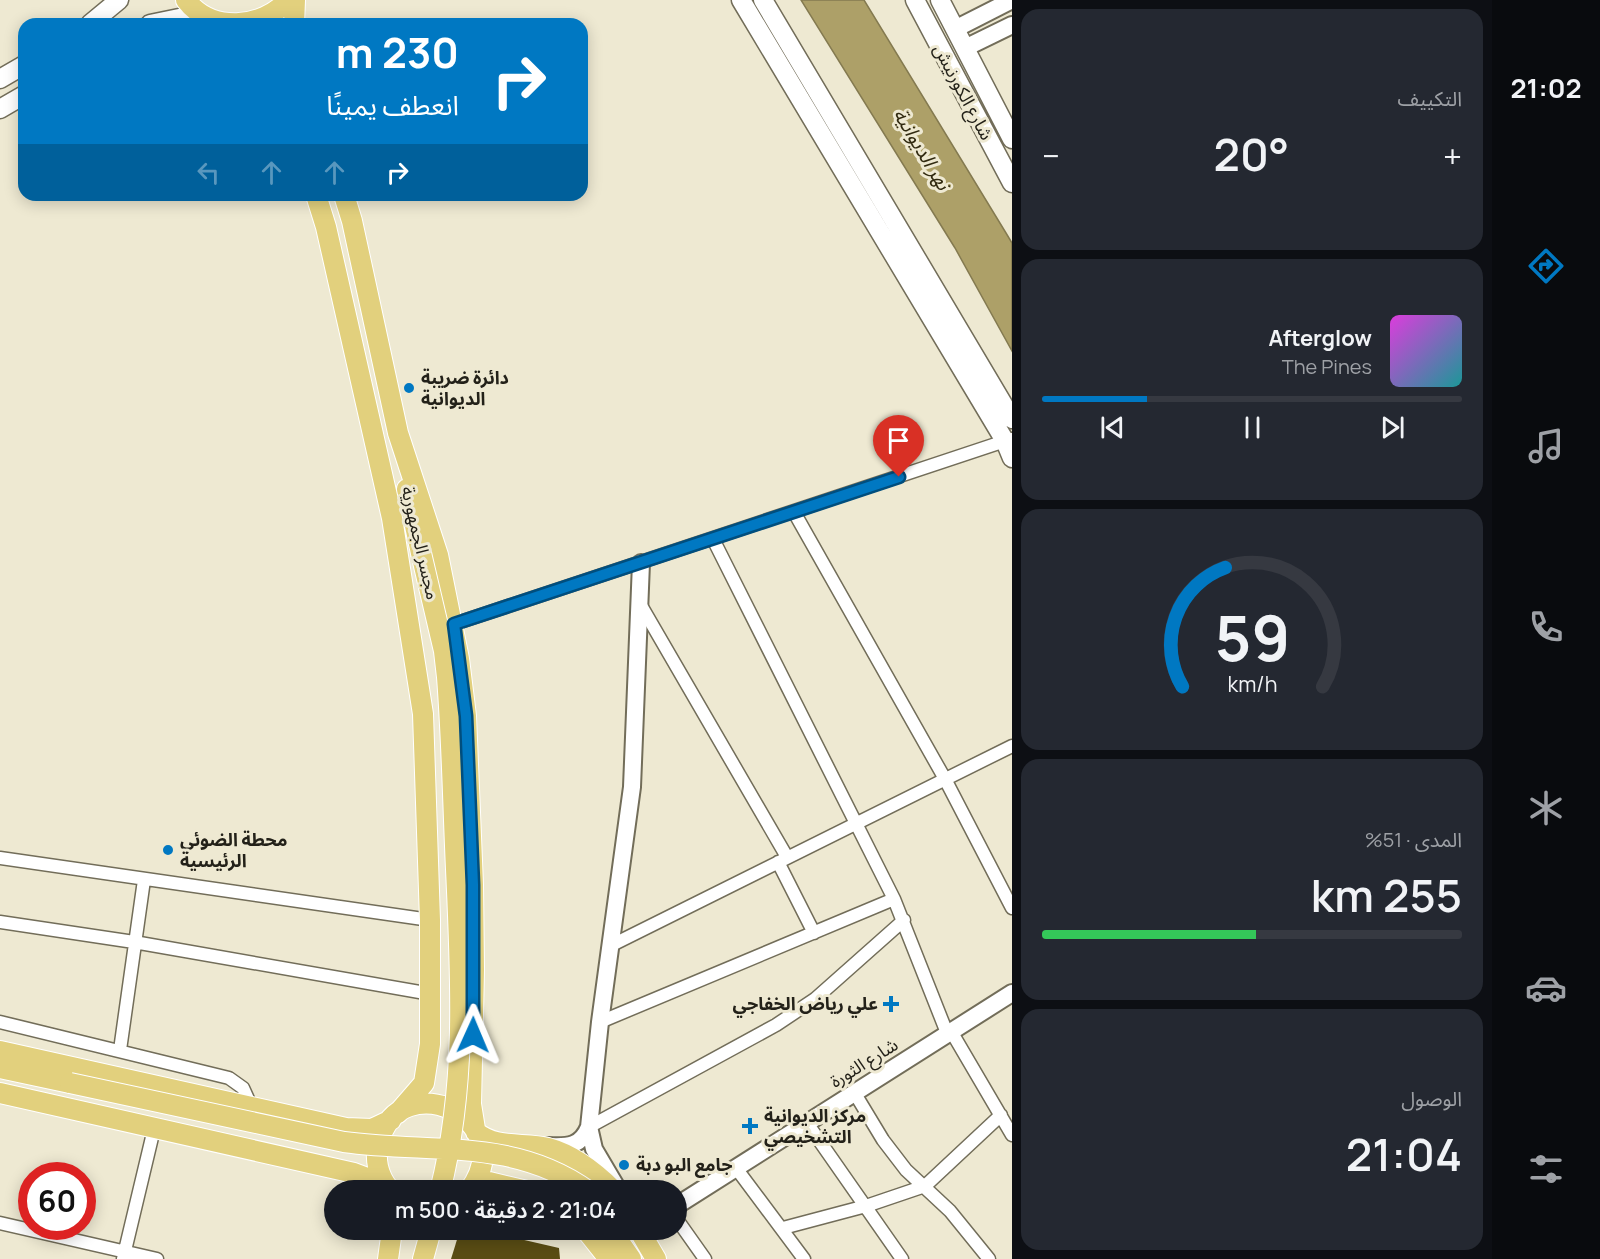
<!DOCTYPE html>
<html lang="ar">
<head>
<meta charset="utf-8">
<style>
  :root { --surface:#171b24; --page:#242831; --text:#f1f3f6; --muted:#9ea1a6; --line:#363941; --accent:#0078c2 }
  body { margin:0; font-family:Manrope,"Noto Sans Arabic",sans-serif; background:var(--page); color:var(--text); direction:rtl; height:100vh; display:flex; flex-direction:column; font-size:22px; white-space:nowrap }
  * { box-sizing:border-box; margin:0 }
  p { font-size:20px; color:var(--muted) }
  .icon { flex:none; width:33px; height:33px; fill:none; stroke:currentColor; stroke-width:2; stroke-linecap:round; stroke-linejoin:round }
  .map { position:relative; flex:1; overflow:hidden; direction:ltr }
  .side { display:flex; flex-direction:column; gap:9px; padding:9px; background:#0d0f14; width:480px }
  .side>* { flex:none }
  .hud { position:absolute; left:18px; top:18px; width:570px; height:183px; border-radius:18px; box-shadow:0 3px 15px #0003; direction:rtl; background:#0078c2; color:#fff; overflow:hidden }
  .speed { position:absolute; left:18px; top:1162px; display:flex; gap:12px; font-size:30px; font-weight:700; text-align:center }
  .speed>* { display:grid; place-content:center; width:78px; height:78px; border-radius:50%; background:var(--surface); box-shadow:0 3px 15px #0003; line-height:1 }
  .speed .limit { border:9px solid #d22; background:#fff; color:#111 }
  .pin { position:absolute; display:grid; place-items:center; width:51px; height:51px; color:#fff; margin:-62px -26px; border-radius:50% 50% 50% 0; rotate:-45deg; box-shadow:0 0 6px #0007 }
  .pin .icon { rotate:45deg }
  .me { position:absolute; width:66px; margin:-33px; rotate:1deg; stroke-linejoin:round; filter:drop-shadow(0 0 4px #0008) }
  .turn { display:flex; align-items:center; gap:21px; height:126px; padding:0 30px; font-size:27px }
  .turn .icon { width:78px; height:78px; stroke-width:2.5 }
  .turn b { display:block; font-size:42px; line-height:51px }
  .lanes { display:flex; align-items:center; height:57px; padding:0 30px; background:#0003; justify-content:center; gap:30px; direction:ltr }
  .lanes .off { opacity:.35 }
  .big { font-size:45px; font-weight:600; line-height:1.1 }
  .side .widget { flex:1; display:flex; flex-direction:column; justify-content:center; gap:9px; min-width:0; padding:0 21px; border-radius:18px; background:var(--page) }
  .side .dial { align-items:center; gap:0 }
  .dial svg { height:156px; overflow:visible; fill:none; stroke:var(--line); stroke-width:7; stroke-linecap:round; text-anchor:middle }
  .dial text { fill:var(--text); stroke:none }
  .song { display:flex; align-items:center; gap:18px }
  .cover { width:72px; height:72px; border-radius:9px; background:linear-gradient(135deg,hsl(300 70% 55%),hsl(180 70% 35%)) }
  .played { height:6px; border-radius:3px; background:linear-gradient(90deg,var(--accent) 25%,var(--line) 25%) }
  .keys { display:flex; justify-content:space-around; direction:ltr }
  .heat { display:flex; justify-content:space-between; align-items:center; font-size:33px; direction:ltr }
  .charge { height:9px; border-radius:4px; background:linear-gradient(90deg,#34c759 51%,var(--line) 0) }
  .trip { position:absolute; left:324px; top:1180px; width:363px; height:60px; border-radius:30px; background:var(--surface); box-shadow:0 3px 15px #0003; font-weight:600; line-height:60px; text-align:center; direction:rtl }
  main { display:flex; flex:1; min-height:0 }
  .menu { display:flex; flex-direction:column; width:108px; justify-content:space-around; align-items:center; background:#090b0e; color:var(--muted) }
  .menu .icon { width:42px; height:42px }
  .menu .on { color:var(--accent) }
  .menu b { font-size:27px; color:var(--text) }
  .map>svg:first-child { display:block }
  .water { fill:#ada068; stroke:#847a50; stroke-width:1.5 }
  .building { fill:#5a4d14 }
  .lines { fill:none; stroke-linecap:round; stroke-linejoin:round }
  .minor-casing { stroke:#726d59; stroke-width:15 }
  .tertiary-casing { stroke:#726d59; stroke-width:20 }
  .secondary-casing { stroke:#726d59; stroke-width:21 }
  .primary-casing { stroke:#fff; stroke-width:22 }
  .minor { stroke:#fff; stroke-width:12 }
  .tertiary { stroke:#fff; stroke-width:16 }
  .secondary { stroke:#fff; stroke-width:18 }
  .primary { stroke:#e2d07d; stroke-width:20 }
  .primary-bridge-casing { stroke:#fff; stroke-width:22; stroke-linecap:butt }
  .primary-bridge { stroke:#e2d07d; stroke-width:20 }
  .route-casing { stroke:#004e7e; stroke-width:15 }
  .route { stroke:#0078c2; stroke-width:10 }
  .poi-dot { fill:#0078c2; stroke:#eee9d2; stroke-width:2 }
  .labels { text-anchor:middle; stroke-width:6; stroke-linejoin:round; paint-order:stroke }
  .street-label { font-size:18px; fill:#232119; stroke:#eee9d2 }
  .poi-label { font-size:18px; font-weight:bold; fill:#232119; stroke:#eee9d2; text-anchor:start }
  .water-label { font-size:20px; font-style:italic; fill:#312a10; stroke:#eee9d2 }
</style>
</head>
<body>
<main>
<nav class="menu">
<b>21:02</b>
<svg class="icon on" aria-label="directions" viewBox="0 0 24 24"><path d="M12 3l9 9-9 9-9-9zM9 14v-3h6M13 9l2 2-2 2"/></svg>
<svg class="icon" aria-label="music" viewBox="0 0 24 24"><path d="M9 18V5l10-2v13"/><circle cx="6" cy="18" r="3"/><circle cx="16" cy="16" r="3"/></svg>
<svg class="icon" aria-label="phone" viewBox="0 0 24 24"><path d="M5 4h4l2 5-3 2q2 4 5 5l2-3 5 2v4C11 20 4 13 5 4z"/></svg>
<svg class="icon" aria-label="climate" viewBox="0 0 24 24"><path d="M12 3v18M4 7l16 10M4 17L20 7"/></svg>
<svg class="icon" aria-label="car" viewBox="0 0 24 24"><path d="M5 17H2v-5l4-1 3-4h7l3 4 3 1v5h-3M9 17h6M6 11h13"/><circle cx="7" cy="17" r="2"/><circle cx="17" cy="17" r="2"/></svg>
<svg class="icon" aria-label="filters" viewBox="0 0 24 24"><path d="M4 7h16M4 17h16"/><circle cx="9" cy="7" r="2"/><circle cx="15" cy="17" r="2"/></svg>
</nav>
<section class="side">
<div class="widget"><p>التكييف</p>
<div class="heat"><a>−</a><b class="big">20°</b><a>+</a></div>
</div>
<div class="widget">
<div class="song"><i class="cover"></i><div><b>Afterglow</b><p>The Pines</p></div></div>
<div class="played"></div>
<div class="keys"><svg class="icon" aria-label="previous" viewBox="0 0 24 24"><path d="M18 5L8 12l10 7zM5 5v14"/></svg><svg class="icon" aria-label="pause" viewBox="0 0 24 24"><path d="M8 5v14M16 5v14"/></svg><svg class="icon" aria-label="next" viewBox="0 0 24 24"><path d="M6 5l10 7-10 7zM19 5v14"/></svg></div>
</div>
<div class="widget dial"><svg viewBox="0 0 100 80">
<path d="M14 69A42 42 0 1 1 86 69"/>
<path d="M14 69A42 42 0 0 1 36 8" stroke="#0078c2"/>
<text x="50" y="56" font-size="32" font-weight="700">59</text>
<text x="50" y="72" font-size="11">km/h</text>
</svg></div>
<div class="widget"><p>المدى · 51%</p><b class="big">255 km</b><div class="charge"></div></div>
<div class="widget"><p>الوصول</p><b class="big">21:04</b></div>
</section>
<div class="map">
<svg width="1012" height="1259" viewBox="0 0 1012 1259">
  <rect width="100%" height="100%" fill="#eee9d2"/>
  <path class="water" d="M801,0H864L1006,233L1012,243V351L955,248Z"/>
  <path class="building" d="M460,1230H481L559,1248L560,1259H451Z"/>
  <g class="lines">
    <g class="minor-casing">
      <path id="minor" d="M794,512L945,779L1012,908
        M713,539L894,899L947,1033
        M639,602L787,857
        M454,624L1011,439
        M0,858L430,920
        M778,862L814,933
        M0,922L134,942L431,994
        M610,946L1012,746
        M0,1022L229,1078L243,1088L252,1108
        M600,1022L894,899
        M951,1031L1012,1135
        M120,1050L144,880
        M854,1092L883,1140L906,1170L950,1211L989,1259
        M807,1123L902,1259
        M589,1127L776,1025L815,999L904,920
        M736,1168L804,1259
        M676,1218L705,1259
        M0,1223L157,1259
        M783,1228L866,1206L925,1186L1001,1115
        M123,1259L154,1129"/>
    </g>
    <g class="tertiary-casing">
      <path id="tertiary" d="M955,29L1012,0
        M965,48L1012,25
        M549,1146C569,1147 581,1146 589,1127
        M617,1188L594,1149L589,1127L600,1022L632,787L641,563
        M676,1206L1012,993"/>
    </g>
    <g class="secondary-casing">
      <path id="secondary" d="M741,0L1005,441L1012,458
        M763,0L1012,419
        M915,0L1012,183
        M940,0L1012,139
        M90,24L119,0
        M150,24L184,17L203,16
        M0,79L24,65
        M0,109L24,95"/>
    </g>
    <g class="primary-casing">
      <path id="primary" d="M186,0C211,33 262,29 288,0
        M294,24L295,0
        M316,195L326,227L392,518L423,714L430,920V1044L424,1083L398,1113
        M344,195L352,221L398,433L438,555L459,659L466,716L473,885L474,970L471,1104L475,1129
        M407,489L421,553
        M0,1051L346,1128L372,1129L391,1120
        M0,1068L70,1083
        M0,1093L354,1173L386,1185
        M476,1132C496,1149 523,1142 548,1148C574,1155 595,1172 614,1191
        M389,1189C378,1176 374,1158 379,1142C400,1063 523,1119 469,1191
        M469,1190L489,1182L527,1191
        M586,1230L609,1259
        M611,1230L631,1259
        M639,1230L656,1259
        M388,1259L392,1230
        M423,1259L431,1230"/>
    </g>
    <use href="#minor" class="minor"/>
    <use href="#tertiary" class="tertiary"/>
    <use href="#secondary" class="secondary"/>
    <use href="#primary" class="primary"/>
    <g class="primary-bridge-casing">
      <path id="primary-bridge" d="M421,553L444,651L447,677C452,741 453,805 456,869C461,978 467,1084 440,1191
        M70,1083L344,1142C430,1154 513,1137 588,1191"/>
    </g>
    <use href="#primary-bridge" class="primary-bridge"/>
  </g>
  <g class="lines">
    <g class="route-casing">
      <path id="route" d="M473,1035V885L466,716L454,624L899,477"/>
    </g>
    <use href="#route" class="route"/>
  </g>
  <g class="poi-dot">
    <circle cx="409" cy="388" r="6"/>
    <circle cx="168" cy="850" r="6"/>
    <path d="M888 995h6v6h6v6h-6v6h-6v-6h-6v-6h6z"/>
    <path d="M747 1117h6v6h6v6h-6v6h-6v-6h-6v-6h6z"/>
    <circle cx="624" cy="1165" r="6"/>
  </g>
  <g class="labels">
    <g class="street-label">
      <text transform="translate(963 92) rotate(62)" y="6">شارع الكورنيش</text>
      <text transform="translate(420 543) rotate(77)" y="6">مجسر الجمهورية</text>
      <text transform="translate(864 1063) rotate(-32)" y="6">شارع الثورة</text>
    </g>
    <g class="poi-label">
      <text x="421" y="384">دائرة ضريبة<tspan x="421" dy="21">الديوانية</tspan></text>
      <text x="180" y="846">محطة الضوئي<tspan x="180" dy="21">الرئيسية</tspan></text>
      <text x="878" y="1010" text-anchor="end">علي رياض الخفاجي</text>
      <text x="764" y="1122">مركز الديوانية<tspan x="764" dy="21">التشخيصي</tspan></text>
      <text x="636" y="1171">جامع البو دبة</text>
    </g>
    <g class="water-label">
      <text transform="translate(922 149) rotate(59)" y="7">نهر الديوانية</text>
    </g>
  </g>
</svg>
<div class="speed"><div class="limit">60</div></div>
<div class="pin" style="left:899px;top:477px;background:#d93025"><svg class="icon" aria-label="arrive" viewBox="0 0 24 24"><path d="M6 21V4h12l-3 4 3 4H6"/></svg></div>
<svg class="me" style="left:473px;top:1035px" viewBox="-20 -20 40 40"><path d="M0-17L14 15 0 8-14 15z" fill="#0078c2" stroke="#fff" stroke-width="4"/></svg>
<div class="trip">21:04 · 2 دقيقة · 500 m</div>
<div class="hud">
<div class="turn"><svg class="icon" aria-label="right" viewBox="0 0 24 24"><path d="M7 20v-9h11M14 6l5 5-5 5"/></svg><div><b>230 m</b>انعطف يمينًا</div></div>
<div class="lanes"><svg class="icon off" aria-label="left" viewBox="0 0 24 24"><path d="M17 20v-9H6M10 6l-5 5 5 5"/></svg><svg class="icon off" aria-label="ahead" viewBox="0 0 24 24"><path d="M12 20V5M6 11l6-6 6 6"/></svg><svg class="icon off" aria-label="ahead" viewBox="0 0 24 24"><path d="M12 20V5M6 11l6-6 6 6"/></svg><svg class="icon" aria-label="right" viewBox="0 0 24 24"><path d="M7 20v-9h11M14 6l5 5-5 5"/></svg></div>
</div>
</div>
</main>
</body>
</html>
